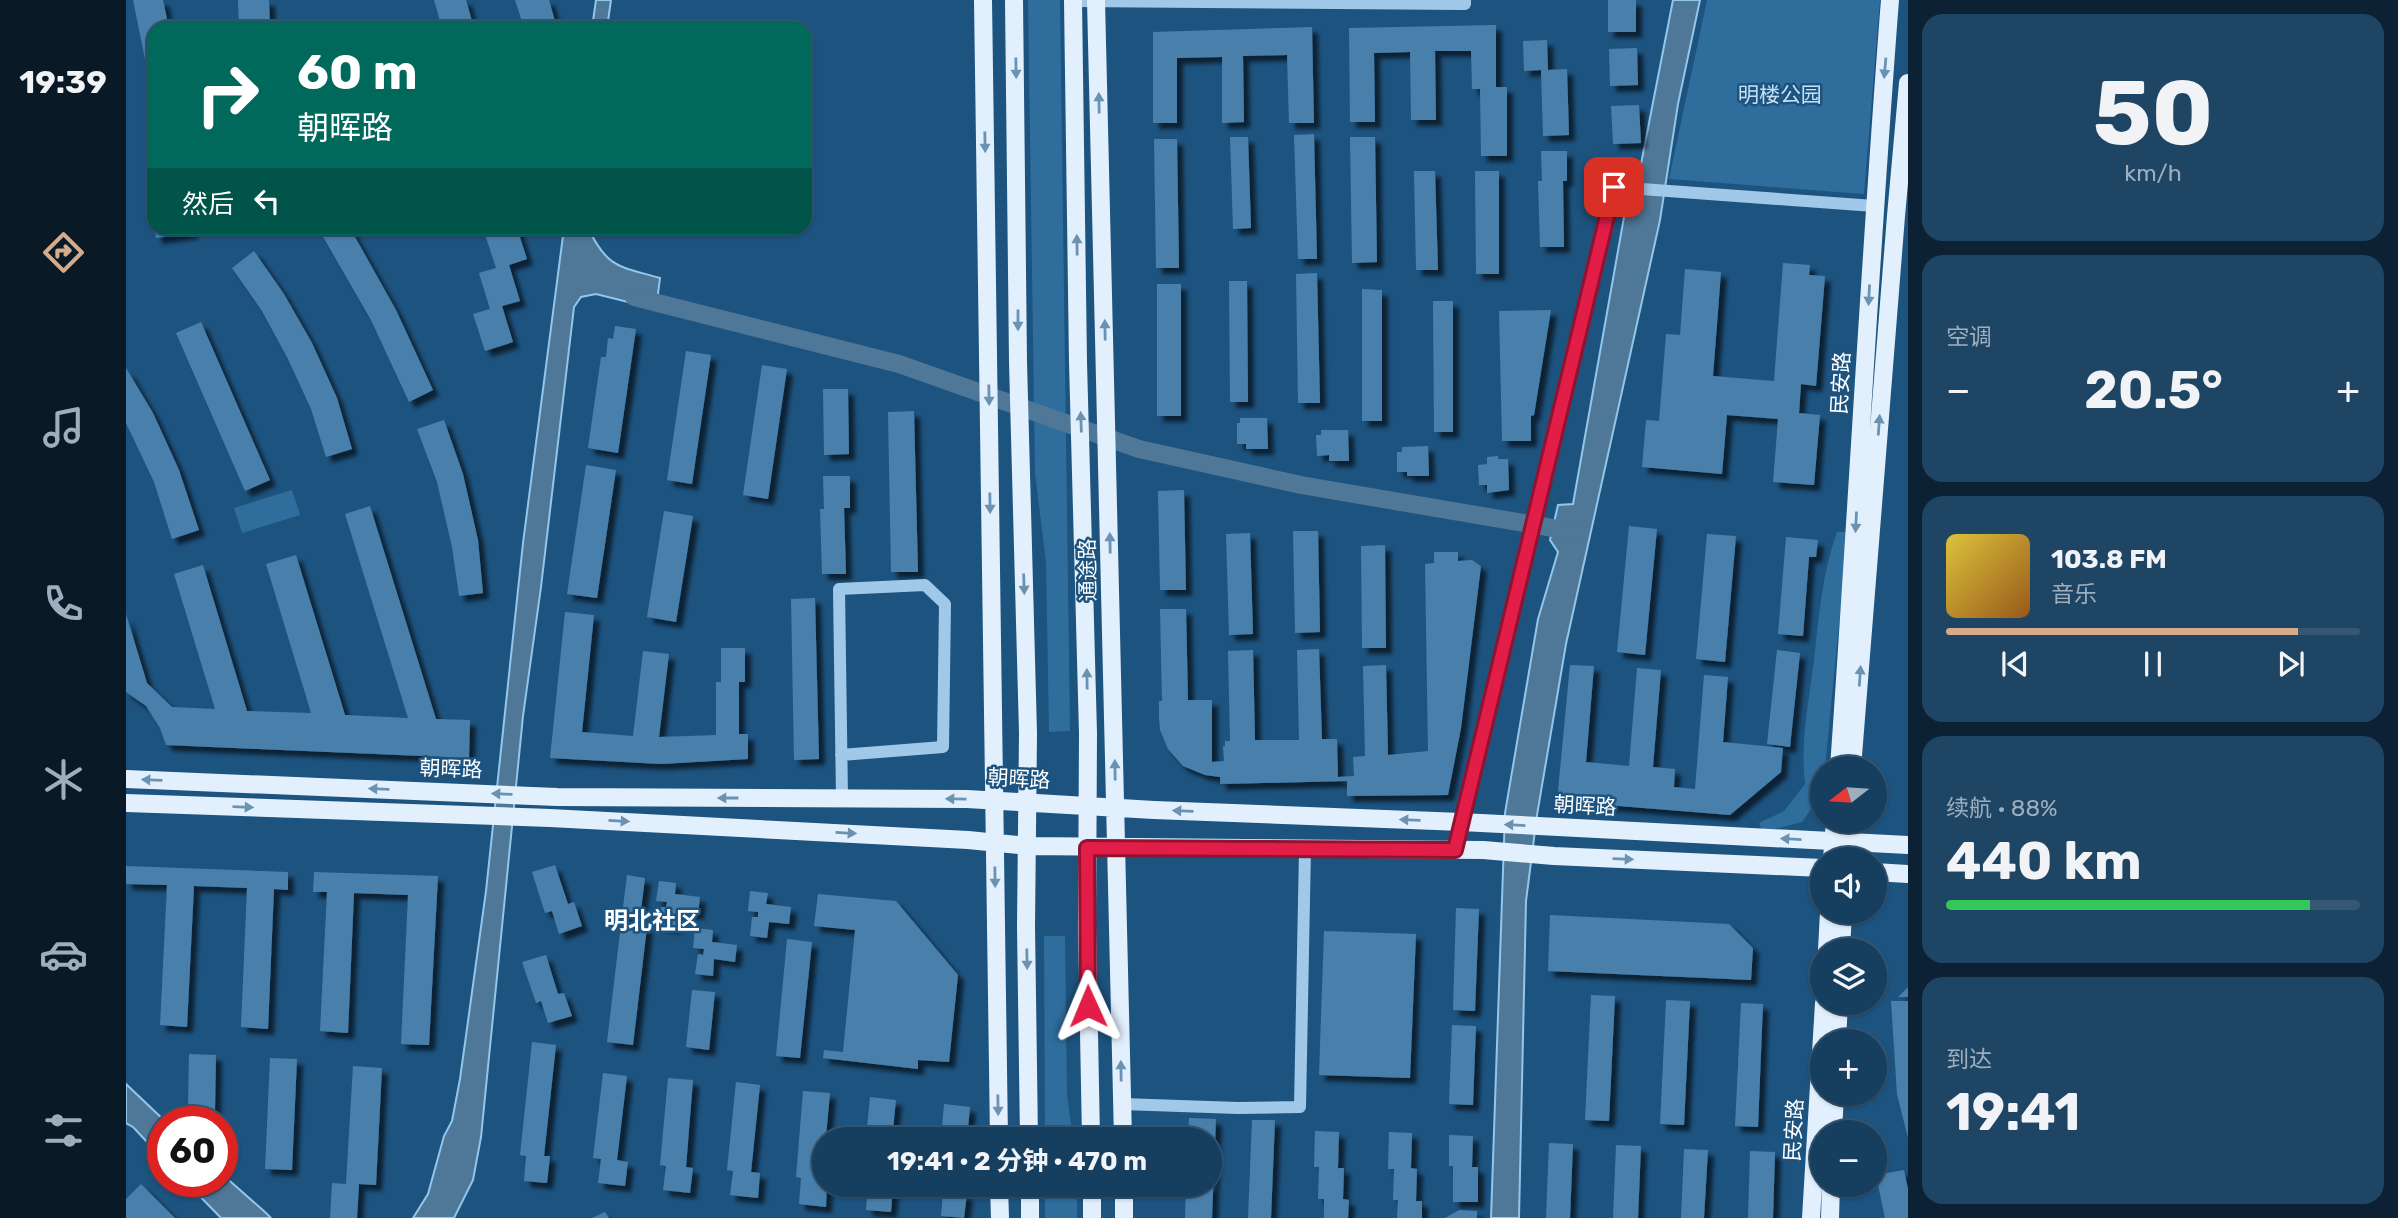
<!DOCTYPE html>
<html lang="zh">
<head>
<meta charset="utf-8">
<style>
  :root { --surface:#163e5f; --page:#1f4565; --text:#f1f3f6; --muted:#9eaebd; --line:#355774; --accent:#d6ab8b }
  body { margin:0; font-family:Rubik,"Noto Sans SC",sans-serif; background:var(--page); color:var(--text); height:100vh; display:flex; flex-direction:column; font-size:26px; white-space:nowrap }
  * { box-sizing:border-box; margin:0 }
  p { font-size:23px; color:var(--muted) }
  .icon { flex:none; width:38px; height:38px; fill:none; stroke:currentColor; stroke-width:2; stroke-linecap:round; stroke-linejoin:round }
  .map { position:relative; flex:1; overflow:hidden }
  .panel { display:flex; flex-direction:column; gap:14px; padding:14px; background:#0c2234; width:490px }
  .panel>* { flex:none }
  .top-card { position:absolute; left:21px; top:21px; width:665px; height:214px; border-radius:21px; box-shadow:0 2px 5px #0004,0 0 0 2px var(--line); background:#00695c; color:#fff; overflow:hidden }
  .needle { width:46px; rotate:253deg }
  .buttons { position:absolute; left:1684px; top:756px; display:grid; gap:14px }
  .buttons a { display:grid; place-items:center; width:77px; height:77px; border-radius:50%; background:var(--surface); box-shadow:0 2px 5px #0004,0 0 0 2px var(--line); font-size:35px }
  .speed { position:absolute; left:21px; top:1106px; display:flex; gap:14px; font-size:35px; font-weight:700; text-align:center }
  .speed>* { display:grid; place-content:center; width:91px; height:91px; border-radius:50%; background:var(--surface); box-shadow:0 2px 5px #0004,0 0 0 2px var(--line); line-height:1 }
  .speed .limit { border:10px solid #d22; background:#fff; color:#111 }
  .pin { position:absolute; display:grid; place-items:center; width:60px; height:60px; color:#fff; margin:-30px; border-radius:14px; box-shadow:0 4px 10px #0006 }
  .me { position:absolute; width:77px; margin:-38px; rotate:359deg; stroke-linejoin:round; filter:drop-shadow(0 0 5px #0008) }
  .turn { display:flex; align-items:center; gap:24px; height:147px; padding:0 35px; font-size:32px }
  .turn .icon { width:91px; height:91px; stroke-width:2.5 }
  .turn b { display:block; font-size:49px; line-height:60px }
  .then { display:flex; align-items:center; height:66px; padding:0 35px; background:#0003; gap:14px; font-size:26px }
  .big { font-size:52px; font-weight:700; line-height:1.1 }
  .panel .card { flex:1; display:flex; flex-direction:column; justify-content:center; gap:10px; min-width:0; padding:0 24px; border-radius:21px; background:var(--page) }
  .panel .dial { align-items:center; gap:0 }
  .dial b { font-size:91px; line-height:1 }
  .song { display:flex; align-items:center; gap:21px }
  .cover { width:84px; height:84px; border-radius:10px; background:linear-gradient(135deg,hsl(50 70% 55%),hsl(30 70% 35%)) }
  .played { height:7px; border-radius:4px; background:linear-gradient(90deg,var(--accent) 85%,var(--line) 85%) }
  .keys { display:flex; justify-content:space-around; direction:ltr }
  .heat { display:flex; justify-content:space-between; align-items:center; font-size:38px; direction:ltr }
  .charge { height:10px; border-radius:5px; background:linear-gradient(90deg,#34c759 88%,var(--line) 0) }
  .trip { position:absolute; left:686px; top:1127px; width:410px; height:70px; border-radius:35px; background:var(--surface); box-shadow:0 2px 5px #0004,0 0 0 2px var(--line); font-weight:700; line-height:70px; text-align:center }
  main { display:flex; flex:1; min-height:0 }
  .dock { display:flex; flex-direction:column; width:126px; justify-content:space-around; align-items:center; background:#091926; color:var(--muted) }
  .dock .icon { width:49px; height:49px }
  .dock .selected { color:var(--accent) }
  .dock b { font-size:32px; color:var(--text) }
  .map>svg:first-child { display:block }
  .green { fill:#2f6d9d }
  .water { fill:#4f7797; stroke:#93c6eb; stroke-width:2 }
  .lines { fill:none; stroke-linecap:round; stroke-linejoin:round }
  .canal { stroke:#4f7797; stroke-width:18 }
  .building { fill:#4a80ab; filter:url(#shadow) }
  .minor { stroke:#a0c9e9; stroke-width:12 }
  .major { stroke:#e2f0fe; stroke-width:18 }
  .oneway { fill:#6c92b2 }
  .route-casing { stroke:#92132f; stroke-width:18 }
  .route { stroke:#e11d48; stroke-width:12 }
  .labels { text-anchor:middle; stroke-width:5; stroke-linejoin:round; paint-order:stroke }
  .park-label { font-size:21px; fill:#c4e1f7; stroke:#1d537f }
  .street-label { font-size:21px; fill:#fff; stroke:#1d537f }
  .quarter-label { font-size:24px; font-weight:bold; fill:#fff; stroke:#1d537f }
</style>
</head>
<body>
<main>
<nav class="dock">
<b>19:39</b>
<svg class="icon selected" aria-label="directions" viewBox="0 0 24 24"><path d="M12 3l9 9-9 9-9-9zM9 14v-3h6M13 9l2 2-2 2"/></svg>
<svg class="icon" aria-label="music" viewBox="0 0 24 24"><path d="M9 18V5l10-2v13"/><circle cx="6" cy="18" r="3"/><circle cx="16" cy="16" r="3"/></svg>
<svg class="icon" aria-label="phone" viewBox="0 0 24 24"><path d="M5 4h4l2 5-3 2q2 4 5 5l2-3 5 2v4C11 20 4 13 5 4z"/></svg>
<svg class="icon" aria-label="climate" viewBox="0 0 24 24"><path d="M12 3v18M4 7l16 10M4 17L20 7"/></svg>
<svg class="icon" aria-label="car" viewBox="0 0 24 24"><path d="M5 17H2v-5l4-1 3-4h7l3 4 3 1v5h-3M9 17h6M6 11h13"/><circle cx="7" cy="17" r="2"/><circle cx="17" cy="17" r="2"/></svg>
<svg class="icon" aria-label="filters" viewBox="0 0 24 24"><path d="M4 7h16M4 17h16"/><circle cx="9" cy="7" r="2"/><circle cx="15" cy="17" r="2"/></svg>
</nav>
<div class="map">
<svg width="1782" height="1218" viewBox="0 0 1782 1218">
  <defs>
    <filter id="shadow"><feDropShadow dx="6" dy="6" stdDeviation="2" flood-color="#0009"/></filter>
  </defs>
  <rect width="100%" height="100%" fill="#1d537f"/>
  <path class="green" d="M902,0H934L944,731L923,732L920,562L909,473Z
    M1581,0H1754L1738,194L1543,179Z
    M166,490L174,515L116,533L108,508Z
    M1711,532H1722L1699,768H1696V793L1676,822L1637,832L1633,823L1658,811L1679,784C1674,743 1683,700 1688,660C1693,616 1696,573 1711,532Z
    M918,936H939L941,1095L947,1139H919Z
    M919,1185H951V1218H919Z"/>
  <path class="water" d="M470,0H485L481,28H466Z
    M1547,0H1574L1552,104L1534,220L1440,644L1411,815L1400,901L1393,1218H1365L1379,813L1412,619L1432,552L1424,540L1432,505L1447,504L1498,217L1515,164Z
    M438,228H462C482,269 493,266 534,278L530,309L470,294L455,297L448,307L415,587L397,716L355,1137L347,1180L328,1218H287L302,1194L318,1136L326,1121L334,1079L360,891L397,543Z
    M0,1084L40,1122H37V1159L7,1127L0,1123Z
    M96,1174L139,1212L145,1218H95L59,1181H96Z"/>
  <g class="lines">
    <path class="canal" d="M508,297L773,364L1013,449L1175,485L1450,532"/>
  </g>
  <path class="building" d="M7,0H37L43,28H28V78L23,79Z
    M112,0H143L144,28H113Z
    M308,0H340L348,28H316Z
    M389,0H423L431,28H398Z
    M1482,0H1510V32H1482Z
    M1370,25V87H1381V156H1355L1354,89H1346L1345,51H1309L1310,120H1285L1284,52L1248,53L1249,122H1224L1223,28Z
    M1186,27L1188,123H1163L1161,55L1117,56L1118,122L1096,123V57L1051,58V123H1027V32Z
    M1421,40L1422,70L1441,69L1443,135L1417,136L1415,70L1398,71L1397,41Z
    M1511,48L1512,85L1484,86L1483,49Z
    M1513,105L1515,143L1487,144L1485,106Z
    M1188,134L1191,259H1172L1168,135Z
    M1104,137H1122L1125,228L1107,229Z
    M1224,137H1249L1251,262L1226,263Z
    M1028,139H1051L1053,268H1030Z
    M1415,151H1441V181H1437L1438,247H1414L1412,181H1416Z
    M1288,171H1309L1312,270H1290Z
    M1349,171H1373V274H1350Z
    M29,228H66V233L30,238Z
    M192,228H224L270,310L307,390L283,402L245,320Z
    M357,228H391L401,259L383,265L394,301L376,306L387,342L359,351L347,314L364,309L353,273L370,268Z
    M128,251L158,294L186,343L211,398L226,449L200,457L185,409L162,359L136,311L106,268Z
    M1657,263L1684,265L1683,275L1699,276L1690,386L1675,384L1673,413L1694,415L1688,485L1647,482L1652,419L1601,415L1596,474L1516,467L1520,420L1533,421L1540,334L1554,335L1559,269L1595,272L1587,376L1648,381Z
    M1191,273L1194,403H1172L1170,274Z
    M1103,281H1121L1122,402H1104Z
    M1031,284H1055V416H1031Z
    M1236,289L1256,290V421H1236Z
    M1307,301H1327V432H1308Z
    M1425,310L1408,415L1405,416V441H1376L1373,311Z
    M75,322L144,480L119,491L50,333Z
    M489,326L510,329L492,453L462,448L475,357H480L482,338L487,339Z
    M560,351L585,355L566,484L541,480Z
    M636,365L661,369L642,499L617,495Z
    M0,368L27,413L53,470L73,530L46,539L28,482L0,423Z
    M697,389H722L723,454L698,455Z
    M788,411L792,572H765L762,412Z
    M1114,418H1141L1142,449H1120V444H1111V423H1114Z
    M318,420L337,474L352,540L357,593L333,596L326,547L311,482L291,429Z
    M1195,430H1222L1223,461H1203V455L1191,456L1190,435H1195Z
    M1302,446L1303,476H1281V472H1271V452H1276V447Z
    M1372,456V459H1382L1383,490L1361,493V485H1353L1352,465L1361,464V457Z
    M460,465L490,470L471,598L441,594Z
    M697,476H724V508H718L720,574H696L694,509H698Z
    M1058,490L1060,590H1034L1032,491Z
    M244,506L310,719L344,720L343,758L40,745L34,728L20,706L0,692V614L21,683L46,707L89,709L48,574L77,565L121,711L185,713L140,564L170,555L219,715L282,718L219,514Z
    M538,511L567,516L550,622L521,617Z
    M1503,526L1531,529L1519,655L1491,652Z
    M1167,531H1192L1194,632L1169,633Z
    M1124,533L1127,634L1103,635L1100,534Z
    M1581,534L1610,536L1599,662L1570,659Z
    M1660,537L1692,540L1690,557H1683L1677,636L1652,634Z
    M1259,545L1260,648H1236L1235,546Z
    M1308,552H1332V561L1346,560L1355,566L1335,728L1322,795L1221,796V781L1094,784V777L1079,775L1057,766L1042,749L1034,730L1033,717V701H1036L1034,609H1060L1062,700H1086V762L1098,761L1097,746H1099V741H1104L1102,651L1127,650L1129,740H1173L1171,650L1193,649L1196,739H1211L1212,777L1228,776L1227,757L1239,756L1237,666L1260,665L1262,755L1302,751L1299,564L1308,563Z
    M689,598L693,759L668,760L665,599Z
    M439,612L468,615L456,732L507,736L517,651L543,654L533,737L590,735V682H595V648H619V682H613V734H622V759L535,764L424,758Z
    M1651,650L1674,653L1664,747L1641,744Z
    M1444,665L1468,666L1460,762L1503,766L1511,668L1535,670L1527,767L1549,769L1548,787L1569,789L1578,675L1602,677L1597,742L1657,748L1655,772L1604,815L1431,801Z
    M429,865L442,904L448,902L456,926L433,934L426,911L419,913L406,872Z
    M0,866L162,872V890L148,889L142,1029L115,1027L121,888L68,886L61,1027L34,1025L41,885L0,884Z
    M188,872L312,876L303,1045L275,1044L282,895L228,893L222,1033L194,1031L201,892H187Z
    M501,875L519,878L514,918L496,915Z
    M533,881L550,883L549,894L574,897L572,914L551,912L550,928L532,926L535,907H540L541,902L530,901Z
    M624,891L642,893L640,904L665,907L663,924L643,922L641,938L624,936L626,917H632V912L622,911Z
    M692,894L770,901L832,975L823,1062L792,1060V1069L697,1058L698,1050L717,1052L729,930L688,926Z
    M1330,908L1353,909L1349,1011L1327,1010Z
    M1424,915L1603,924L1627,948L1625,980L1422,971Z
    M495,924L521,927L507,1045L481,1042Z
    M569,928L587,930L586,942L611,945L609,962L588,959L587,976L569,974L572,954L577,955L578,949L567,948Z
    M1198,931L1290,934L1284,1078L1193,1075Z
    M661,939L686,942L674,1058L650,1056Z
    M420,955L432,994L438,993L446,1016L422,1023L415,1001L410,1003L396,962Z
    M1782,987V997H1772Z
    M566,990L589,992L583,1050L560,1047Z
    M1465,995L1489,996L1483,1121L1459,1120Z
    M1540,1000L1564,1001L1558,1125L1534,1124Z
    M1765,1001H1782V1138L1771,1094Z
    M1615,1003L1637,1004L1632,1127L1609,1126Z
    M1326,1025L1350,1026L1347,1105L1323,1104Z
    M406,1042L430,1045L418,1156H424L421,1183L398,1181L400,1156L394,1155Z
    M63,1054L90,1055L89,1110L62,1109Z
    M144,1058L171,1059L166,1170L139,1169Z
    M227,1066L256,1068L250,1185L233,1184L231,1218H204L206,1183L220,1184Z
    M477,1073L501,1076L491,1160L502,1162L499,1186L472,1183L475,1159L467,1158Z
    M542,1078L567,1080L560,1167L567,1168L564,1193L537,1190L540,1166L534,1165Z
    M610,1082L634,1085L625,1172L634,1173L632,1198L604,1195L607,1171L601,1170Z
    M677,1091L704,1093L696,1179H698V1185H701L700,1207L673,1204L675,1178L670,1177Z
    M744,1097L770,1100L766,1139H740Z
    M818,1104L844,1107L841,1139H815Z
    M1063,1118L1090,1119L1086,1218H1059L1060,1185H1083V1139H1062Z
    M1126,1120H1149L1145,1218H1122Z
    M1189,1131L1213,1132L1212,1168H1218L1217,1199L1223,1200L1222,1218H1198V1199H1192L1193,1167H1188Z
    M1263,1132L1286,1133L1285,1168L1291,1169L1290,1201H1296V1218H1271L1272,1200H1267L1268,1169H1262Z
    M1323,1135L1347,1136L1346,1167H1352V1202H1327V1166H1323Z
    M1423,1143L1447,1144L1444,1218H1420Z
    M1490,1145L1515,1146L1512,1218H1487Z
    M1558,1149L1582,1150L1578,1218H1555Z
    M1624,1151L1649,1152L1647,1218H1622Z
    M1778,1170L1782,1189V1218H1759L1750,1175Z
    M15,1184L49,1218H0V1199Z
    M742,1185L767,1186L765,1212L740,1210Z
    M810,1185H836L835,1193L841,1194L838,1218L815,1216L817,1191H810Z
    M1333,1210L1351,1211V1218H1319Z
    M479,1212L483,1218H466Z"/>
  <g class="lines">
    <path class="minor" d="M947,1L1339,4V0
      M715,755L817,747L819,604L799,585L713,589L716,798
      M1329,850L1488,187L1748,206
      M996,1104L1112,1108L1174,1107L1179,849"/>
    <path class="major" d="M857,0L873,1139
      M888,0L892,362L902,733L900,926L903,1139
      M947,0L952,362L962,733L961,926L965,1139
      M970,0L997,1139
      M1713,768C1731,512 1744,256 1764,0
      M1726,768L1770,216L1782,83
      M0,779L431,797L841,799L1028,810L1335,822L1782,845
      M0,803L424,818L842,840L902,846L1357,850L1428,856L1696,868
      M1706,859L1709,821
      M1719,859L1722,821
      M1748,872L1782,874
      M1701,950L1703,912
      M1715,950L1717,912
      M1711,1041L1713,1003
      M1707,1132L1709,1094
      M873,1185L874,1218
      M904,1185V1218
      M966,1185V1218
      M998,1185V1218
      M1685,1218L1698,1003
      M1704,1218L1705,1185"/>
  </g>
  <defs><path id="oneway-solid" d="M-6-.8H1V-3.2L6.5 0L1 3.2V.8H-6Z" transform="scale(1.75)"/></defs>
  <g class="oneway">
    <use href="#oneway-solid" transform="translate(890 68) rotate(89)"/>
    <use href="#oneway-solid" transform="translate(1759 68) rotate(95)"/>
    <use href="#oneway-solid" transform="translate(973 103) rotate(-91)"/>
    <use href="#oneway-solid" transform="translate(859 142) rotate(89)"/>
    <use href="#oneway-solid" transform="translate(951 245) rotate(-91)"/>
    <use href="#oneway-solid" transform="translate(1743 295) rotate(93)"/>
    <use href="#oneway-solid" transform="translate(892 320) rotate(90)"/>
    <use href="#oneway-solid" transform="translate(979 330) rotate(-91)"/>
    <use href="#oneway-solid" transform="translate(863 395) rotate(89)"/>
    <use href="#oneway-solid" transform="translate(955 422) rotate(-92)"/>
    <use href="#oneway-solid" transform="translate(1753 425) rotate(-86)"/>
    <use href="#oneway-solid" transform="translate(864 503) rotate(89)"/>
    <use href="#oneway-solid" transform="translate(1730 522) rotate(93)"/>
    <use href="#oneway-solid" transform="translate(984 543) rotate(-91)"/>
    <use href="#oneway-solid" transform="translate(898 584) rotate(88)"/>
    <use href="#oneway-solid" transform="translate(1734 676) rotate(-86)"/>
    <use href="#oneway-solid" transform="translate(961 679) rotate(-91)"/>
    <use href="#oneway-solid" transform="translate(989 770) rotate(-91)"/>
    <use href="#oneway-solid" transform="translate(26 780) rotate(-178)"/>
    <use href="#oneway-solid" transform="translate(253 789) rotate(-178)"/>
    <use href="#oneway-solid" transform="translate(376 794) rotate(-178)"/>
    <use href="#oneway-solid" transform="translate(602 798) rotate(-180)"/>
    <use href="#oneway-solid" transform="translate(830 799) rotate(-179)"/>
    <use href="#oneway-solid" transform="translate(117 807) rotate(2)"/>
    <use href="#oneway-solid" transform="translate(1057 811) rotate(-178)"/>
    <use href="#oneway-solid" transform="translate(1284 820) rotate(-178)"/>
    <use href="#oneway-solid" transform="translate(493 821) rotate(3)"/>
    <use href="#oneway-solid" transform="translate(1389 825) rotate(-177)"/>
    <use href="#oneway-solid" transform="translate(720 833) rotate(3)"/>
    <use href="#oneway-solid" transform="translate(1665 839) rotate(-177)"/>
    <use href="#oneway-solid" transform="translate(1497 859) rotate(2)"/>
    <use href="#oneway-solid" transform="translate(869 877) rotate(89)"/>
    <use href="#oneway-solid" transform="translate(901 959) rotate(89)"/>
    <use href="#oneway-solid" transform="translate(995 1071) rotate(-91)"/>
    <use href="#oneway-solid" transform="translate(872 1105) rotate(89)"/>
  </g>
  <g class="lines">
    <g class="route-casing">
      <path id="route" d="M962,1006L961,848L1329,850L1488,187"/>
    </g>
    <use href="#route" class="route"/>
  </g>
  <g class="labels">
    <g class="park-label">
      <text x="1654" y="102">明楼公园</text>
    </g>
    <g class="street-label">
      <text transform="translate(1715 383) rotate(-87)" y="7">民安路</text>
      <text transform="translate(962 570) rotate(-91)" y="7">通途路</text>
      <text transform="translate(325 769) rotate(2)" y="7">朝晖路</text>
      <text transform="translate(893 779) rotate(3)" y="7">朝晖路</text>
      <text transform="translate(1459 806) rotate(3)" y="7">朝晖路</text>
      <text transform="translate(1668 1130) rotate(-87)" y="7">民安路</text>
    </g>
    <g class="quarter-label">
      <text x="526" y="929">明北社区</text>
    </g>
  </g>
</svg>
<div class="buttons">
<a><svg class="needle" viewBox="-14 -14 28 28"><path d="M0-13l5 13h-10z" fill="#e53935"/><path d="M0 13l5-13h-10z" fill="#9eaebd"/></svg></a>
<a><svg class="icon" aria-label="sound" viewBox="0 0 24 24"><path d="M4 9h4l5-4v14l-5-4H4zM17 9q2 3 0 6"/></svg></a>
<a><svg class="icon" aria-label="layers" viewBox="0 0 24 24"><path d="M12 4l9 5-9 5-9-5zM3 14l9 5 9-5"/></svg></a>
<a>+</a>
<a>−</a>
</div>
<div class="speed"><div class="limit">60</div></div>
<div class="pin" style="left:1488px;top:187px;background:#d93025"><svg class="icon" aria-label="arrive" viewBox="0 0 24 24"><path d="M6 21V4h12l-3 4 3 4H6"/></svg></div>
<svg class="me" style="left:962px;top:1006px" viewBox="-20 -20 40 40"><path d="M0-17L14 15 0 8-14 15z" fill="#e11d48" stroke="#fff" stroke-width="4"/></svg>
<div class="trip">19:41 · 2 分钟 · 470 m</div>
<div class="top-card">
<div class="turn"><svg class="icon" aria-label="right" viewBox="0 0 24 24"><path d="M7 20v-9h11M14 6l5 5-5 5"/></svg><div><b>60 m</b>朝晖路</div></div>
<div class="then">然后<svg class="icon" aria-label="left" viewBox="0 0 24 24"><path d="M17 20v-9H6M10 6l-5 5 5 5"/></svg></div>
</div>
</div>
<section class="panel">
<div class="card dial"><b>50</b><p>km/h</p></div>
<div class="card"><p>空调</p>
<div class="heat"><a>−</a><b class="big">20.5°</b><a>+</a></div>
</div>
<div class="card">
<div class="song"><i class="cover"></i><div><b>103.8 FM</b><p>音乐</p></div></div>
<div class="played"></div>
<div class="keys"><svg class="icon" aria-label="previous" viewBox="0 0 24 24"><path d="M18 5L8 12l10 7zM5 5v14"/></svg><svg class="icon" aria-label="pause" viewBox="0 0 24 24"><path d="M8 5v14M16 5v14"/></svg><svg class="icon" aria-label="next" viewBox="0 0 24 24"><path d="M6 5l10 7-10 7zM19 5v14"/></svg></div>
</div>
<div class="card"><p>续航 · 88%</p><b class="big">440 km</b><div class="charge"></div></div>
<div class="card"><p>到达</p><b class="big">19:41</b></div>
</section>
</main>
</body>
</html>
